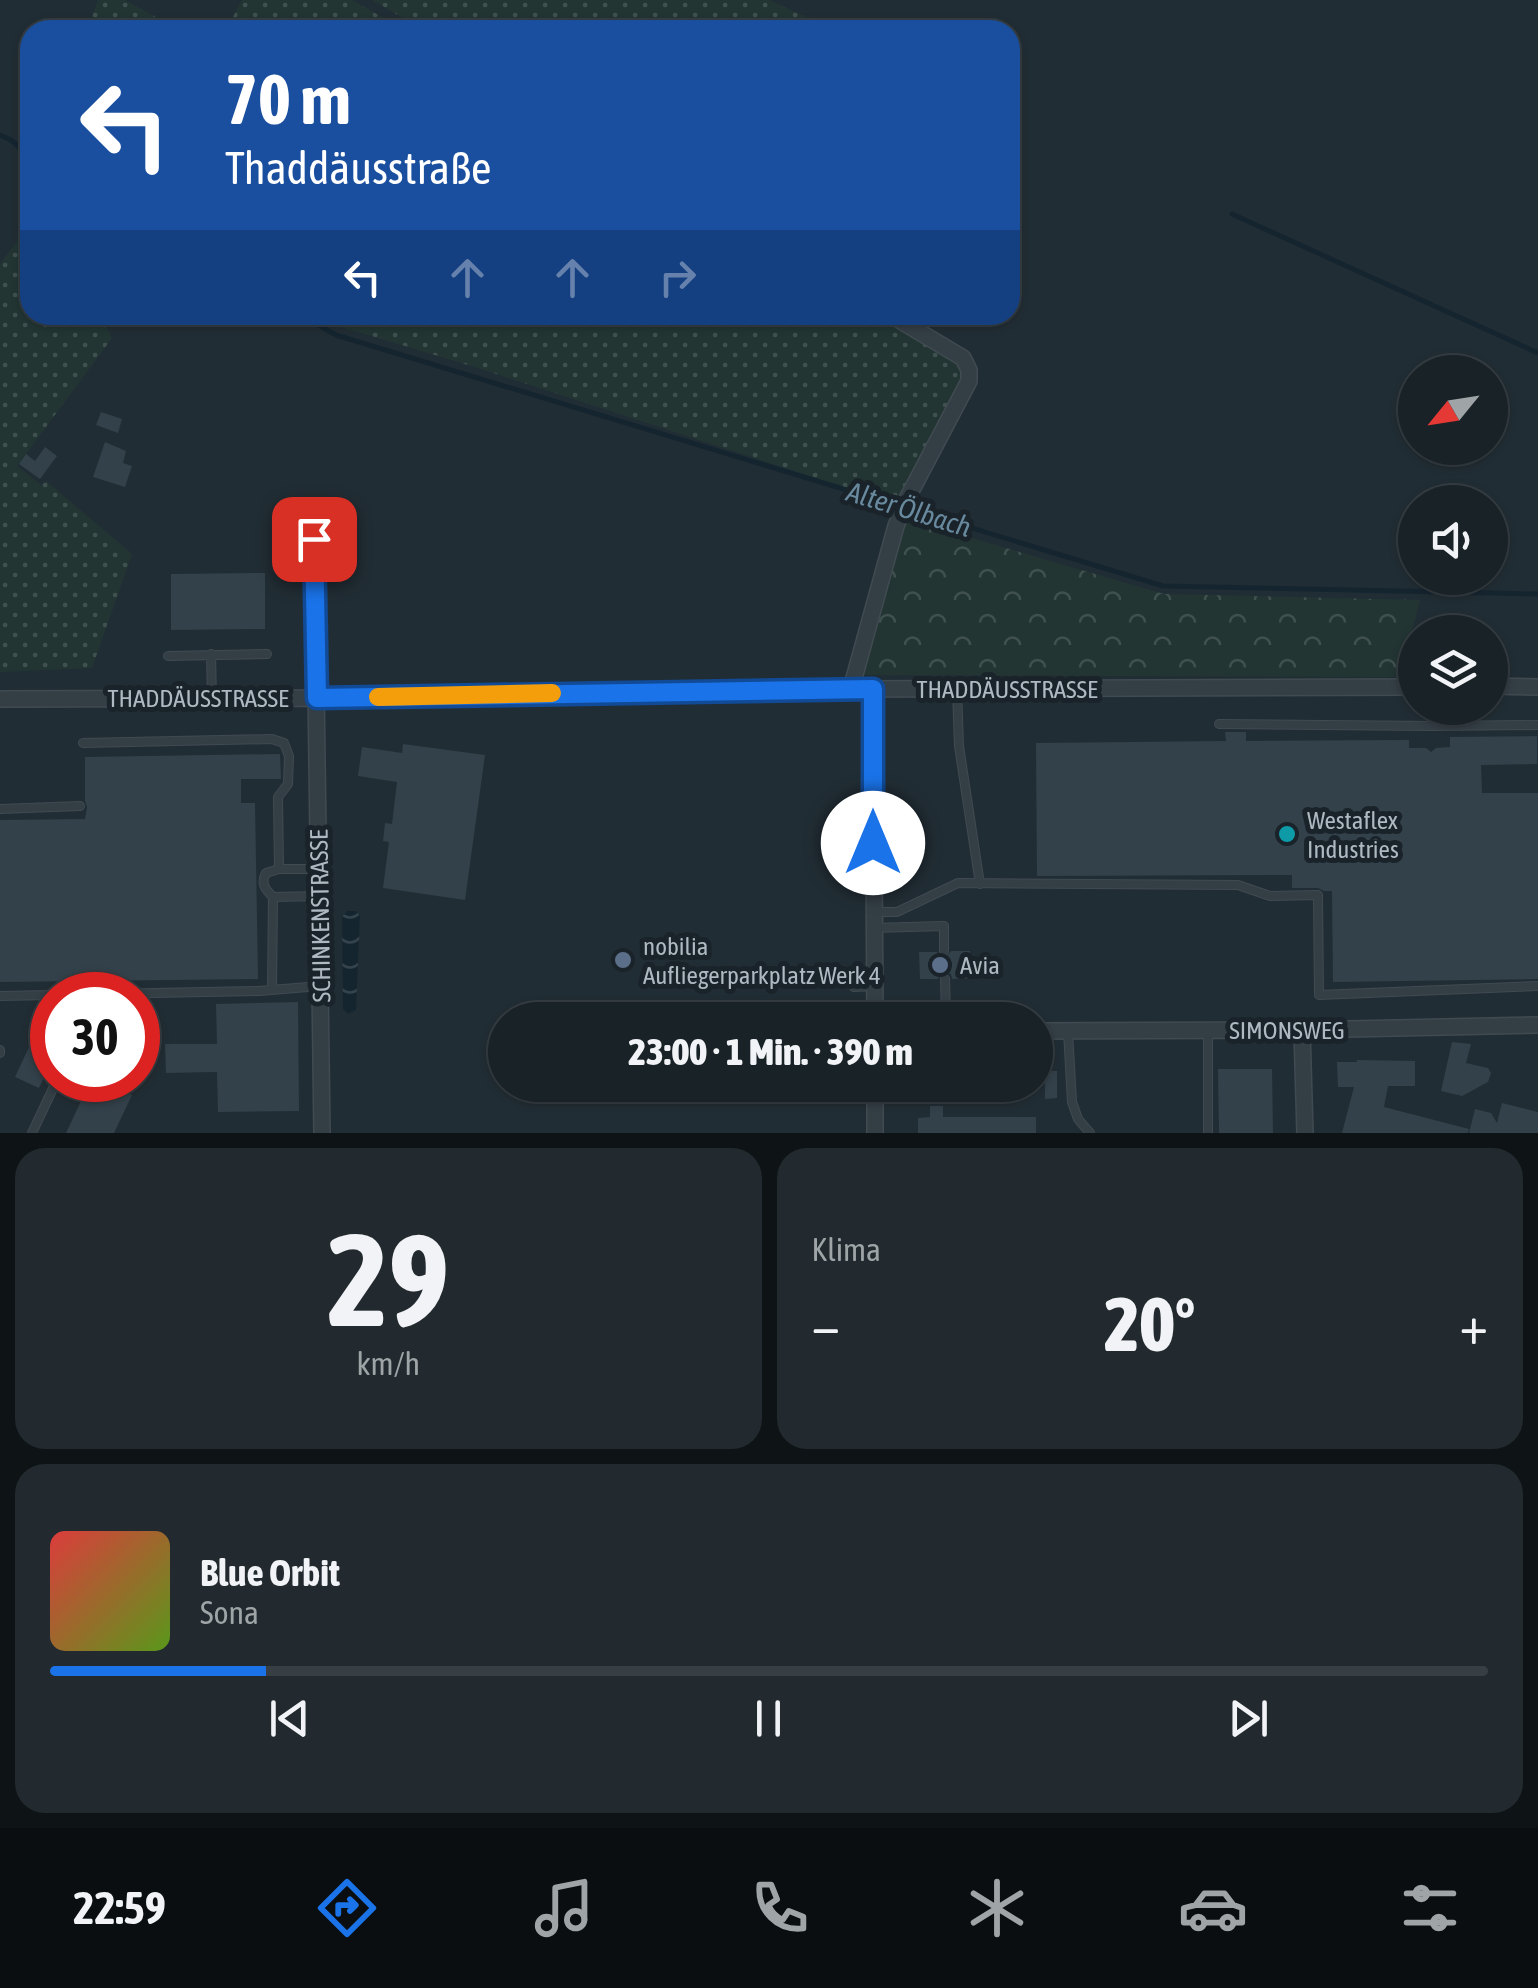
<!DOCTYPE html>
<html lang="de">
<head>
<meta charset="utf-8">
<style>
  :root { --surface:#192227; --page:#222a2f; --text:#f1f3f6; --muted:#9fa4a7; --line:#373f44; --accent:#1a73e8 }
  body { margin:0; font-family:"Asap Condensed",sans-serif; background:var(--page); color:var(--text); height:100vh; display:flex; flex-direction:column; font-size:38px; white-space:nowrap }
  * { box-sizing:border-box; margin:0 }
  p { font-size:32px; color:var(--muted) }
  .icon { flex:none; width:55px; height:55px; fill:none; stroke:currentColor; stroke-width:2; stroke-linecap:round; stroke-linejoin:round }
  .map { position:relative; height:1133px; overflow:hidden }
  .details { display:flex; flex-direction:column; gap:15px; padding:15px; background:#0e1315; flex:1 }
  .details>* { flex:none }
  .banner { position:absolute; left:20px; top:20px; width:1000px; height:305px; border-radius:30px; box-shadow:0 2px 8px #0004,0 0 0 2px var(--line); background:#1a4fa0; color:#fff; overflow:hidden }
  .needle { width:65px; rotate:240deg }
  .controls { position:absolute; left:1398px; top:355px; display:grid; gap:20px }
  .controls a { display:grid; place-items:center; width:110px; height:110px; border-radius:50%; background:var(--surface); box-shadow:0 2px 8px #0004,0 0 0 2px var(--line); font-size:50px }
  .speed { position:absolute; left:30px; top:972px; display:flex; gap:20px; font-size:50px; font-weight:700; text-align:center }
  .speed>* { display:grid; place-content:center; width:130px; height:130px; border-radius:50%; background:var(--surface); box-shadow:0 2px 8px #0004,0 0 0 2px var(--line); line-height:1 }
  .speed .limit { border:15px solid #d22; background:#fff; color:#111 }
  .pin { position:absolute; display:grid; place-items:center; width:85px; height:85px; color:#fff; margin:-42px; border-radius:20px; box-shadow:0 5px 15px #0006 }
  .me { position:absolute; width:110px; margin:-55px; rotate:0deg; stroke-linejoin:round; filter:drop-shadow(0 0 8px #0008) }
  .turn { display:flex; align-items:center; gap:35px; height:210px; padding:0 40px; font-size:45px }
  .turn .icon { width:130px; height:130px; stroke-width:2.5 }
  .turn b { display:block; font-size:70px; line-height:85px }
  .lanes { display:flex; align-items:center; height:95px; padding:0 40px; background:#0003; justify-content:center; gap:50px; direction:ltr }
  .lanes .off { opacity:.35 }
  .big { font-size:75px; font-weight:800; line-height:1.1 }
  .details .widget { flex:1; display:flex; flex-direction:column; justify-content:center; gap:15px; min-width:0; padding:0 35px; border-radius:30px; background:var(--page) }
  .details .dial { align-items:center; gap:0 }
  .dial b { font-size:130px; line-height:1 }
  .song { display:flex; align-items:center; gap:30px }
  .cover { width:120px; height:120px; border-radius:15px; background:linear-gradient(135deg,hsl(0 70% 55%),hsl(90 70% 35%)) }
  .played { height:10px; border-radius:5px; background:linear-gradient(90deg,var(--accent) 15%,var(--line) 15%) }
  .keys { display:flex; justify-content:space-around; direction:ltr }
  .heat { display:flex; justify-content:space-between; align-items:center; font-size:55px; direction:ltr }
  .details .tiles { flex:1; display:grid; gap:15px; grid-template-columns:1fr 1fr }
  .widget:last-child { grid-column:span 2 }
  .trip { position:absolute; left:488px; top:1002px; width:565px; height:100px; border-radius:50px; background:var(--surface); box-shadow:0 2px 8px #0004,0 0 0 2px var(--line); font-weight:800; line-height:100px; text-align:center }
  .menu { display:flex; height:160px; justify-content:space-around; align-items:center; background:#0a0e10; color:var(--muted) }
  .menu .icon { width:70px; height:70px }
  .menu .on { color:var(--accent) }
  .menu b { font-size:45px; color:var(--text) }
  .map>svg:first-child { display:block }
  .grass { fill:url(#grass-dots) }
  .forest { fill:url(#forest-crowns) }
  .water { fill:url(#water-waves) }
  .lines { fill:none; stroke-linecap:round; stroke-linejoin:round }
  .stream { stroke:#152530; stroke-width:5 }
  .building { fill:#33414a }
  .lane-casing { stroke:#404a51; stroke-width:10 }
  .street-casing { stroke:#404a51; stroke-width:18 }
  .lane { stroke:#343e45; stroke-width:8 }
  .street { stroke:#343e45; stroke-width:15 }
  .route-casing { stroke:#114b97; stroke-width:25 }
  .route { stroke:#1a73e8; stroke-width:18 }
  .slow { stroke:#f59e0b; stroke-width:18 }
  .culture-dot { fill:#0f9aa8; stroke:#192329; stroke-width:4 }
  .service-dot { fill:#5c6f8a; stroke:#192329; stroke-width:4 }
  .labels { text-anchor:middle; stroke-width:10; stroke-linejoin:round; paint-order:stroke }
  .street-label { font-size:25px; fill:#aeb9c2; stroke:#192329 }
  .poi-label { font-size:25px; fill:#aeb9c2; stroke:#192329; text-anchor:start }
  .water-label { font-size:28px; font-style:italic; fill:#698a9e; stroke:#192329 }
</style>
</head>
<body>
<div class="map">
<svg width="1538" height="1133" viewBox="0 0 1538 1133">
  <defs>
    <pattern id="grass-dots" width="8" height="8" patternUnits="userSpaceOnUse" patternTransform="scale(2.5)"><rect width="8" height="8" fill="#223533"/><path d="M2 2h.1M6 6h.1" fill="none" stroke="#40504f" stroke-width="1.8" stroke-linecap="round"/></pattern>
    <pattern id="forest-crowns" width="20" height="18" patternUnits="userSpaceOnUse" patternTransform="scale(2.5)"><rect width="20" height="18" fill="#223533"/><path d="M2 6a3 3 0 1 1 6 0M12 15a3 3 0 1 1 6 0" fill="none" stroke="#40504f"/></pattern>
    <pattern id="water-waves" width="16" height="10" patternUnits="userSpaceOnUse" patternTransform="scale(2.5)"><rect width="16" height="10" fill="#152530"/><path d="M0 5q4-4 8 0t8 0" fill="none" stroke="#34434c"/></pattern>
  </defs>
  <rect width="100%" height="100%" fill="#212d34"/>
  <path class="grass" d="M98,0H125L179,30H87Z
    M242,0H352L405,30H226Z
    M372,0H769L835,30H424Z
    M30,224V315H99L112,338L17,466L41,485L46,481L132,554L92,668L0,672V264Z
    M318,315H882L958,361L963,370L964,380L896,504L475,367L338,326Z"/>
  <path class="forest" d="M906,519L1164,594L1420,600L1400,677L862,675Z"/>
  <path class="water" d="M347,911H356L360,916L356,1010L348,1014L343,1009L342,917Z"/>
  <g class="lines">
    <path class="stream" d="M0,135L11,140L30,156
      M1232,214L1538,353
      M301,315L336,335L1163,586L1538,594"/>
  </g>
  <path class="building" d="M101,412L122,419L118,433L96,425Z
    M105,442L126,451L123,463L132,466L125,487L93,477Z
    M45,447L57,456L40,479L19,464L26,454L35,461Z
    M265,573V629L171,630V574Z
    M1225,732H1246V741L1409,740V748H1426L1431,752L1436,748L1450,747V737L1537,736V764L1481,765L1482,793H1538V979L1333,982L1332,891H1324L1318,888H1292V875L1037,876L1036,743L1226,741Z
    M403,744L485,755L465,900L383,888L389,842L383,841L385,823L392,824L397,782L358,776L362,747L402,753Z
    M280,754L281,779H241V803H255L258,979L0,982V820L85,819L87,807L85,801V757Z
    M951,951H970V978L952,979L951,974L946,972L940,973L938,979H920L919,952H937L939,957L945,958Z
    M298,1002L299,1111L218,1112L217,1072L166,1073L165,1044H217L216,1004Z
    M36,1032L52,1039V1061L39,1088L15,1077Z
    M1452,1042L1471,1044L1466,1063L1488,1068L1491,1073L1488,1082L1462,1096L1441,1091Z
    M1357,1060L1415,1061V1086H1388L1384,1107L1469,1129L1468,1133H1342L1354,1087H1338L1337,1062H1357Z
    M1218,1069H1272L1273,1133H1219Z
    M1045,1071H1057V1098L1045,1099Z
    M91,1080H101L132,1095L114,1133H66Z
    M1502,1103L1538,1112V1133H1469L1475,1109L1491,1113L1497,1123Z
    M930,1106H943V1117H1036V1133H918V1118L930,1117Z"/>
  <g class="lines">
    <g class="lane-casing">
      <path id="lane" d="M211,654L212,699
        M168,656L267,654
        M957,689L959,746L980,884
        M1219,724L1432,726L1538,725
        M1432,726V708
        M83,743L272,739L284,743L289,756L288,784L278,797L279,869
        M0,809L80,806
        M273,897L319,896
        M873,912H897L958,883L1238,885L1270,896L1318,895L1319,995L1538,986
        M873,928L944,926V951
        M945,979L946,1020
        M854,987L875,986
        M272,990L273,897C266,890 260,884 266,873L279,869H319
        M0,996L259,991L320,986
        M1068,1031L1072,1102L1078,1119L1090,1133
        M0,1050V1053
        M32,1133L57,1080
        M1208,1133V1030"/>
    </g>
    <g class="street-casing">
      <path id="street" d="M314,539L322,1133
        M1490,686L1538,687
        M851,689L896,526L907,499L969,381V370L963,358L891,315
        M873,689L875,1020
        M0,699L317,698L851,689L1415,687
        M1302,1030L1305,1133
        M1035,1031L1302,1030L1538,1025
        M875,1085V1133"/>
    </g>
    <use href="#lane" class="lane"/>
    <use href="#street" class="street"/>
  </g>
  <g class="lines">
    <g class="route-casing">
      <path id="route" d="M314,539L317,698L873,689V843"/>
    </g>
    <use href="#route" class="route"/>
    <path class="slow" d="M378,697L552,693"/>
  </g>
  <circle class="culture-dot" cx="1287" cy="834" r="10"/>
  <g class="service-dot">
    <circle cx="623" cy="960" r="10"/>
    <circle cx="940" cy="965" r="10"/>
  </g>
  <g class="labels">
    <g class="street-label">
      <text x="1007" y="698">THADDÄUSSTRASSE</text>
      <text x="198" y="707">THADDÄUSSTRASSE</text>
      <text transform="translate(320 916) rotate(-91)" y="9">SCHINKENSTRASSE</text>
      <text x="1287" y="1039">SIMONSWEG</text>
    </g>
    <g class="poi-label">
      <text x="1307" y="829">Westaflex<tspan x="1307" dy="29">Industries</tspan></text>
      <text x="643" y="955">nobilia<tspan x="643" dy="29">Aufliegerparkplatz Werk 4</tspan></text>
      <text x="960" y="974">Avia</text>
    </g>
    <g class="water-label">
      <text transform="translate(909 509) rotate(17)" y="10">Alter Ölbach</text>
    </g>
  </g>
</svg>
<div class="controls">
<a><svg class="needle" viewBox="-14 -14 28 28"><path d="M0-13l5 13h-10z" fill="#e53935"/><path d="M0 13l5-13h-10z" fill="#9fa4a7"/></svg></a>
<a><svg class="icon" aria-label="sound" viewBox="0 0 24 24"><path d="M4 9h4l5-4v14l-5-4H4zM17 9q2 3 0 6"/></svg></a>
<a><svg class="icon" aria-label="layers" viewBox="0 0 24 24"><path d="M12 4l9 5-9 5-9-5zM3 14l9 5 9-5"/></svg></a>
</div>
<div class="speed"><div class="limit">30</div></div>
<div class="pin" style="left:314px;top:539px;background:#d93025"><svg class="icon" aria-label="arrive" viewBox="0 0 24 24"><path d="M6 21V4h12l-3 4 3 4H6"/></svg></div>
<svg class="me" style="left:873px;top:843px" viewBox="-20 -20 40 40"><circle r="19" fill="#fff"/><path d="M0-13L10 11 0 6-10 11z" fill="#1a73e8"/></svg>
<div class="trip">23:00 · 1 Min. · 390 m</div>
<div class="banner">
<div class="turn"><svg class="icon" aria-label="left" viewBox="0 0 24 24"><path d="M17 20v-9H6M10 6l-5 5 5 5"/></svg><div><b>70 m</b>Thaddäusstraße</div></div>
<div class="lanes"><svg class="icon" aria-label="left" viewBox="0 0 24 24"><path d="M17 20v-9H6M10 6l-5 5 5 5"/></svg><svg class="icon off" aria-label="ahead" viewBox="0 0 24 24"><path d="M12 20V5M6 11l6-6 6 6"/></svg><svg class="icon off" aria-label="ahead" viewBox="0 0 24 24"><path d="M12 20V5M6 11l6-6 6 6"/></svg><svg class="icon off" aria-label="right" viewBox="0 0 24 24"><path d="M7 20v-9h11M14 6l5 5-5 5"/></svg></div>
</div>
</div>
<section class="details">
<div class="tiles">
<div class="widget dial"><b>29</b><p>km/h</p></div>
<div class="widget"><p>Klima</p>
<div class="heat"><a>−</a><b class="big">20°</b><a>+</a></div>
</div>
<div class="widget">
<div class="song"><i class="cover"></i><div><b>Blue Orbit</b><p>Sona</p></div></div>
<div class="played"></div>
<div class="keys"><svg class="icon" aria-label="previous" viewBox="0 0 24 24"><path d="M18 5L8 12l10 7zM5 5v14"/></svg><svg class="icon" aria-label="pause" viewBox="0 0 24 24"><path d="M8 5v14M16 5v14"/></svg><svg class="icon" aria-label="next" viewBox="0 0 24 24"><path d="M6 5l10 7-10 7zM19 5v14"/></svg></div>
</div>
</div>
</section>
<nav class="menu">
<b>22:59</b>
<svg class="icon on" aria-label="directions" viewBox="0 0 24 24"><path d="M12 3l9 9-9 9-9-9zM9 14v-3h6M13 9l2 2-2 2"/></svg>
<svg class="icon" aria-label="music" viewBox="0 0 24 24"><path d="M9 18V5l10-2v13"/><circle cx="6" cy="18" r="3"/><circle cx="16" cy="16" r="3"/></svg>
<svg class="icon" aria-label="phone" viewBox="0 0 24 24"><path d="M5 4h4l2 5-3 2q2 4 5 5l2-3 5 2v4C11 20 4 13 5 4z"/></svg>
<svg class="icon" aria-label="climate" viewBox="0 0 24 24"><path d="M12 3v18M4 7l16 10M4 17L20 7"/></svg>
<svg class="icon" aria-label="car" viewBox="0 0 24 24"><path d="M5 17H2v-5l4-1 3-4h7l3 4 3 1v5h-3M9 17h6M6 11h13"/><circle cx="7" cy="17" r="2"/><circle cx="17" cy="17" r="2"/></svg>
<svg class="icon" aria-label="filters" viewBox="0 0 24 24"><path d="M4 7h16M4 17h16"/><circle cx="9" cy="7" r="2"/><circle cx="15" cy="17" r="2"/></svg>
</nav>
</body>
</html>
